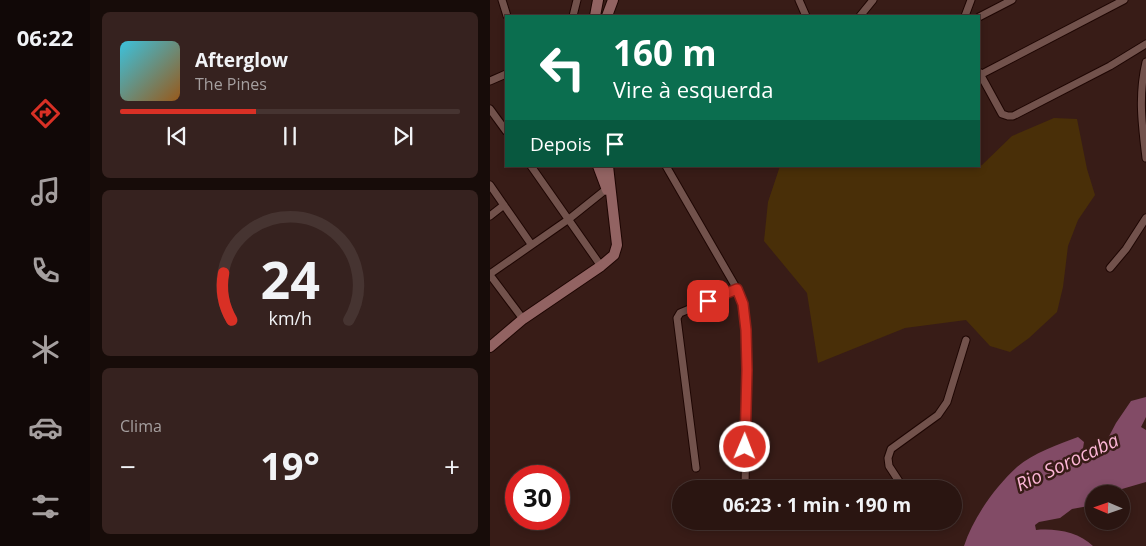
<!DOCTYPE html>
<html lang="pt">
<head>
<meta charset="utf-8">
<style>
  :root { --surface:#2a1511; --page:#36221f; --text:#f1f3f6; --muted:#a59f9f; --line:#463431; --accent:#d93025 }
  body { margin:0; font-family:"Open Sans",sans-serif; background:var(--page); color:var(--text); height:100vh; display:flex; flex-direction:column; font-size:19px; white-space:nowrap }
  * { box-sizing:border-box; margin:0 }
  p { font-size:16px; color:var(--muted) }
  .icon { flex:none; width:28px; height:28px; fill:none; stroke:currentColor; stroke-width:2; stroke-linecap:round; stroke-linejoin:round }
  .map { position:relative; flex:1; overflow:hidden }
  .side { display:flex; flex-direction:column; gap:12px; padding:12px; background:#170c09; width:400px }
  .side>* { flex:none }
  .banner { position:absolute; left:15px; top:15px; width:475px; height:152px; border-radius:0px; box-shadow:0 2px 8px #0003,0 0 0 1px var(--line); background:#0b6e4f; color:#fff; overflow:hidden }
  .needle { width:32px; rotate:272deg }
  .fabs { position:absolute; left:595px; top:485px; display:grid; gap:10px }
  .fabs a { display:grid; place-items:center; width:45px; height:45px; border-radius:50%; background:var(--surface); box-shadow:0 2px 8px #0003,0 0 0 1px var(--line); font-size:25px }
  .speed { position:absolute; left:15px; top:465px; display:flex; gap:10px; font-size:25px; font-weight:700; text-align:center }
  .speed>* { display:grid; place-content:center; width:65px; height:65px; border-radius:50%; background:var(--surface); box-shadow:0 2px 8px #0003,0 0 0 1px var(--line); line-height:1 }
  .speed .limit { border:8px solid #d22; background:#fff; color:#111 }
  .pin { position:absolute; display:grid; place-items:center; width:42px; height:42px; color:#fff; margin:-21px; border-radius:10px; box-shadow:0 2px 8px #0006 }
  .me { position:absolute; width:55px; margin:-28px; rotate:1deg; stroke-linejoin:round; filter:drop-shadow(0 0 4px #0008) }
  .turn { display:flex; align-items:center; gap:18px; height:105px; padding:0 25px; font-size:22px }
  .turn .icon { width:65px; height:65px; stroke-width:2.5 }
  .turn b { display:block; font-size:35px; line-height:42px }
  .then { display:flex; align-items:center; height:48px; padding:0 25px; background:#0003; gap:10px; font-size:19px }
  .big { font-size:38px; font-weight:700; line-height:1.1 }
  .side .card { flex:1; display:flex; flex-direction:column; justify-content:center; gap:8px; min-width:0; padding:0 18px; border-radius:8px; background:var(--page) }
  .side .dial { align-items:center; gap:0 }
  .dial svg { height:130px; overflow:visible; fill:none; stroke:var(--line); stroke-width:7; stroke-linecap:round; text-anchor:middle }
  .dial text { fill:var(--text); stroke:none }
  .song { display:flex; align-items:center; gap:15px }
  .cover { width:60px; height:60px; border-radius:8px; background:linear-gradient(135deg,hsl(190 70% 55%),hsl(30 70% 35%)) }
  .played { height:5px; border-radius:2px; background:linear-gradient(90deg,var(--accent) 40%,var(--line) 40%) }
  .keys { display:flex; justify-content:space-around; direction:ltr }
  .heat { display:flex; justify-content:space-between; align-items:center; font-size:28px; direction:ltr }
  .trip { position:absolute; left:182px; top:480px; width:290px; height:50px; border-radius:25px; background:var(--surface); box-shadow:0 2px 8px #0003,0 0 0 1px var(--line); font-weight:700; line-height:50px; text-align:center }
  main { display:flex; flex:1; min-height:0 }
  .menu { display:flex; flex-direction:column; width:90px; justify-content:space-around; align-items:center; background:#110807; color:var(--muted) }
  .menu .icon { width:35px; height:35px }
  .menu .active { color:var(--accent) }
  .menu b { font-size:22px; color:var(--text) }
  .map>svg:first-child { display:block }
  .green { fill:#492f08 }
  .water { fill:#824b66 }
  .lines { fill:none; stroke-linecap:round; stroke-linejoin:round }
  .street-casing { stroke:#1e0603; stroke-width:9 }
  .secondary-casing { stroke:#1e0603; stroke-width:12 }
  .street { stroke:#72524c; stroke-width:7 }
  .secondary { stroke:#926362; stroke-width:10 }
  .route-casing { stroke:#8d1f18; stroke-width:12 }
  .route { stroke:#d93025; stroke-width:9 }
  .labels { text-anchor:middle; stroke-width:5; stroke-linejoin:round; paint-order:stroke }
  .water-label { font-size:19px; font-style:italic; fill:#fbb5d5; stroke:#381c17 }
</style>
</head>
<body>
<main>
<nav class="menu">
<b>06:22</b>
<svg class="icon active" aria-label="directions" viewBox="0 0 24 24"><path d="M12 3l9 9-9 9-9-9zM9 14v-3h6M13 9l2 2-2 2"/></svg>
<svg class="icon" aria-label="music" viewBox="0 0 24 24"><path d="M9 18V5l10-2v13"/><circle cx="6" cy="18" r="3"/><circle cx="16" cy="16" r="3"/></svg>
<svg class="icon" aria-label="phone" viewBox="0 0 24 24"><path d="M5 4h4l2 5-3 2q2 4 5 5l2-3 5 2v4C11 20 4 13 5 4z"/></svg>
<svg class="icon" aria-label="climate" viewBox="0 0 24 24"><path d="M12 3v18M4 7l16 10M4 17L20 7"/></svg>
<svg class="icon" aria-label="car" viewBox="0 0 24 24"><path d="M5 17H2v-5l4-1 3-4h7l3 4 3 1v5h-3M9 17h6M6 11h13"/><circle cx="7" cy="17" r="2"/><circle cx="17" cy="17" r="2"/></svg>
<svg class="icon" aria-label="filters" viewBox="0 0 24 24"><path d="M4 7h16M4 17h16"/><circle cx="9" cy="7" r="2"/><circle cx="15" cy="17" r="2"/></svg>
</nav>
<section class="side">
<div class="card">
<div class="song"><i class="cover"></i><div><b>Afterglow</b><p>The Pines</p></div></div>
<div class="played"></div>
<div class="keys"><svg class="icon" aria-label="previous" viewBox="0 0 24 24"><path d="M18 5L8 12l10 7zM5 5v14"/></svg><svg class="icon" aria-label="pause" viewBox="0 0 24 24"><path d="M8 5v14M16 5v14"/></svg><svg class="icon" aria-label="next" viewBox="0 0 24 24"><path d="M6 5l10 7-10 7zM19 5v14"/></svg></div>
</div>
<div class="card dial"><svg viewBox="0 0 100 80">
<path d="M14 69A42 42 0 1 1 86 69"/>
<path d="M14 69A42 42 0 0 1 9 40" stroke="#d93025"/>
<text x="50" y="56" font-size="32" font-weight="700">24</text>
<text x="50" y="72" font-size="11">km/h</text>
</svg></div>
<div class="card"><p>Clima</p>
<div class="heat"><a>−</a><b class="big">19°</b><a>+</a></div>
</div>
</section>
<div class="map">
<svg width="656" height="546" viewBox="0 0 656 546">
  <rect width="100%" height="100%" fill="#381c17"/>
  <path class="green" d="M564,118L587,119L597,169L605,195L588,220L578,246L573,287L567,312L539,338L520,352L500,346L476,320L415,328L328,363L317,293L274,241L278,202L290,166H489L492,165L522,136Z"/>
  <path class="water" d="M656,397V417L651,427L656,430V482L625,491L621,494H604V505L582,509L570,518L549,522L545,525L546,530C565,528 589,532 603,546H474C483,518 505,487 527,467C543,453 569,444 588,437L594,442L592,455L601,457L606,455L604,450L616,442L626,423L641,401Z"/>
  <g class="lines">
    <g class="street-casing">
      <path id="street" d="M12,0L17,16
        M309,0L316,16
        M83,16L87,0
        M370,16L383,0
        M475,16L481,0
        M489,17L522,0
        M656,62C648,96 652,124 656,158
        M489,72L512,114L518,116H523L620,66L656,44
        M490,75L634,0
        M0,81L16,74
        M0,109L16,131
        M41,166L111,266
        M176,166L247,289L253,304L255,330L257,370L255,487
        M0,185L41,244
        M0,216L14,205
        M620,268L636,249L656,218
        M0,274L79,219L119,187
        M0,275L33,319
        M206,468L187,318L190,313L247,289
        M414,489L399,466L398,458L401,449L448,415L457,402L476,340"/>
    </g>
    <g class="secondary-casing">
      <path id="secondary" d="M105,16L108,0
        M117,16L123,0
        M108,166L117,190
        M0,347L33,319L111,266L124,255L127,245L118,166"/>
    </g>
    <use href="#street" class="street"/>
    <use href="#secondary" class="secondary"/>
  </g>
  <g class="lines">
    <g class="route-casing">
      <path id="route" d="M218,301L247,289L253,304L256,330L257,370L255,447"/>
    </g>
    <use href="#route" class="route"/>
  </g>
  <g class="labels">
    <g class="water-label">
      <text transform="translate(577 462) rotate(-25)" y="7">Rio Sorocaba</text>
    </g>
  </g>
</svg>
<div class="fabs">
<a><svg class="needle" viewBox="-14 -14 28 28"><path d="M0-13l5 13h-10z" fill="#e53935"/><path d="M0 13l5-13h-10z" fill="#a59f9f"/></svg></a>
</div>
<div class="speed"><div class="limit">30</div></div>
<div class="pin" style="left:218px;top:301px;background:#d93025"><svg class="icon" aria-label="arrive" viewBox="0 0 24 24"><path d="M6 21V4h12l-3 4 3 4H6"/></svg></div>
<svg class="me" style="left:255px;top:447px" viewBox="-20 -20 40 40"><circle r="17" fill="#d93025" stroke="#fff" stroke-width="3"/><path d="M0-11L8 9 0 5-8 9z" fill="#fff"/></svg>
<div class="trip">06:23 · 1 min · 190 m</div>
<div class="banner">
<div class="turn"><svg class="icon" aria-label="left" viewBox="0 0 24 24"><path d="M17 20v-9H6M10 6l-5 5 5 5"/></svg><div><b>160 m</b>Vire à esquerda</div></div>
<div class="then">Depois<svg class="icon" aria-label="arrive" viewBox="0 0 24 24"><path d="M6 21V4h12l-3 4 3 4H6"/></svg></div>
</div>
</div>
</main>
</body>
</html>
